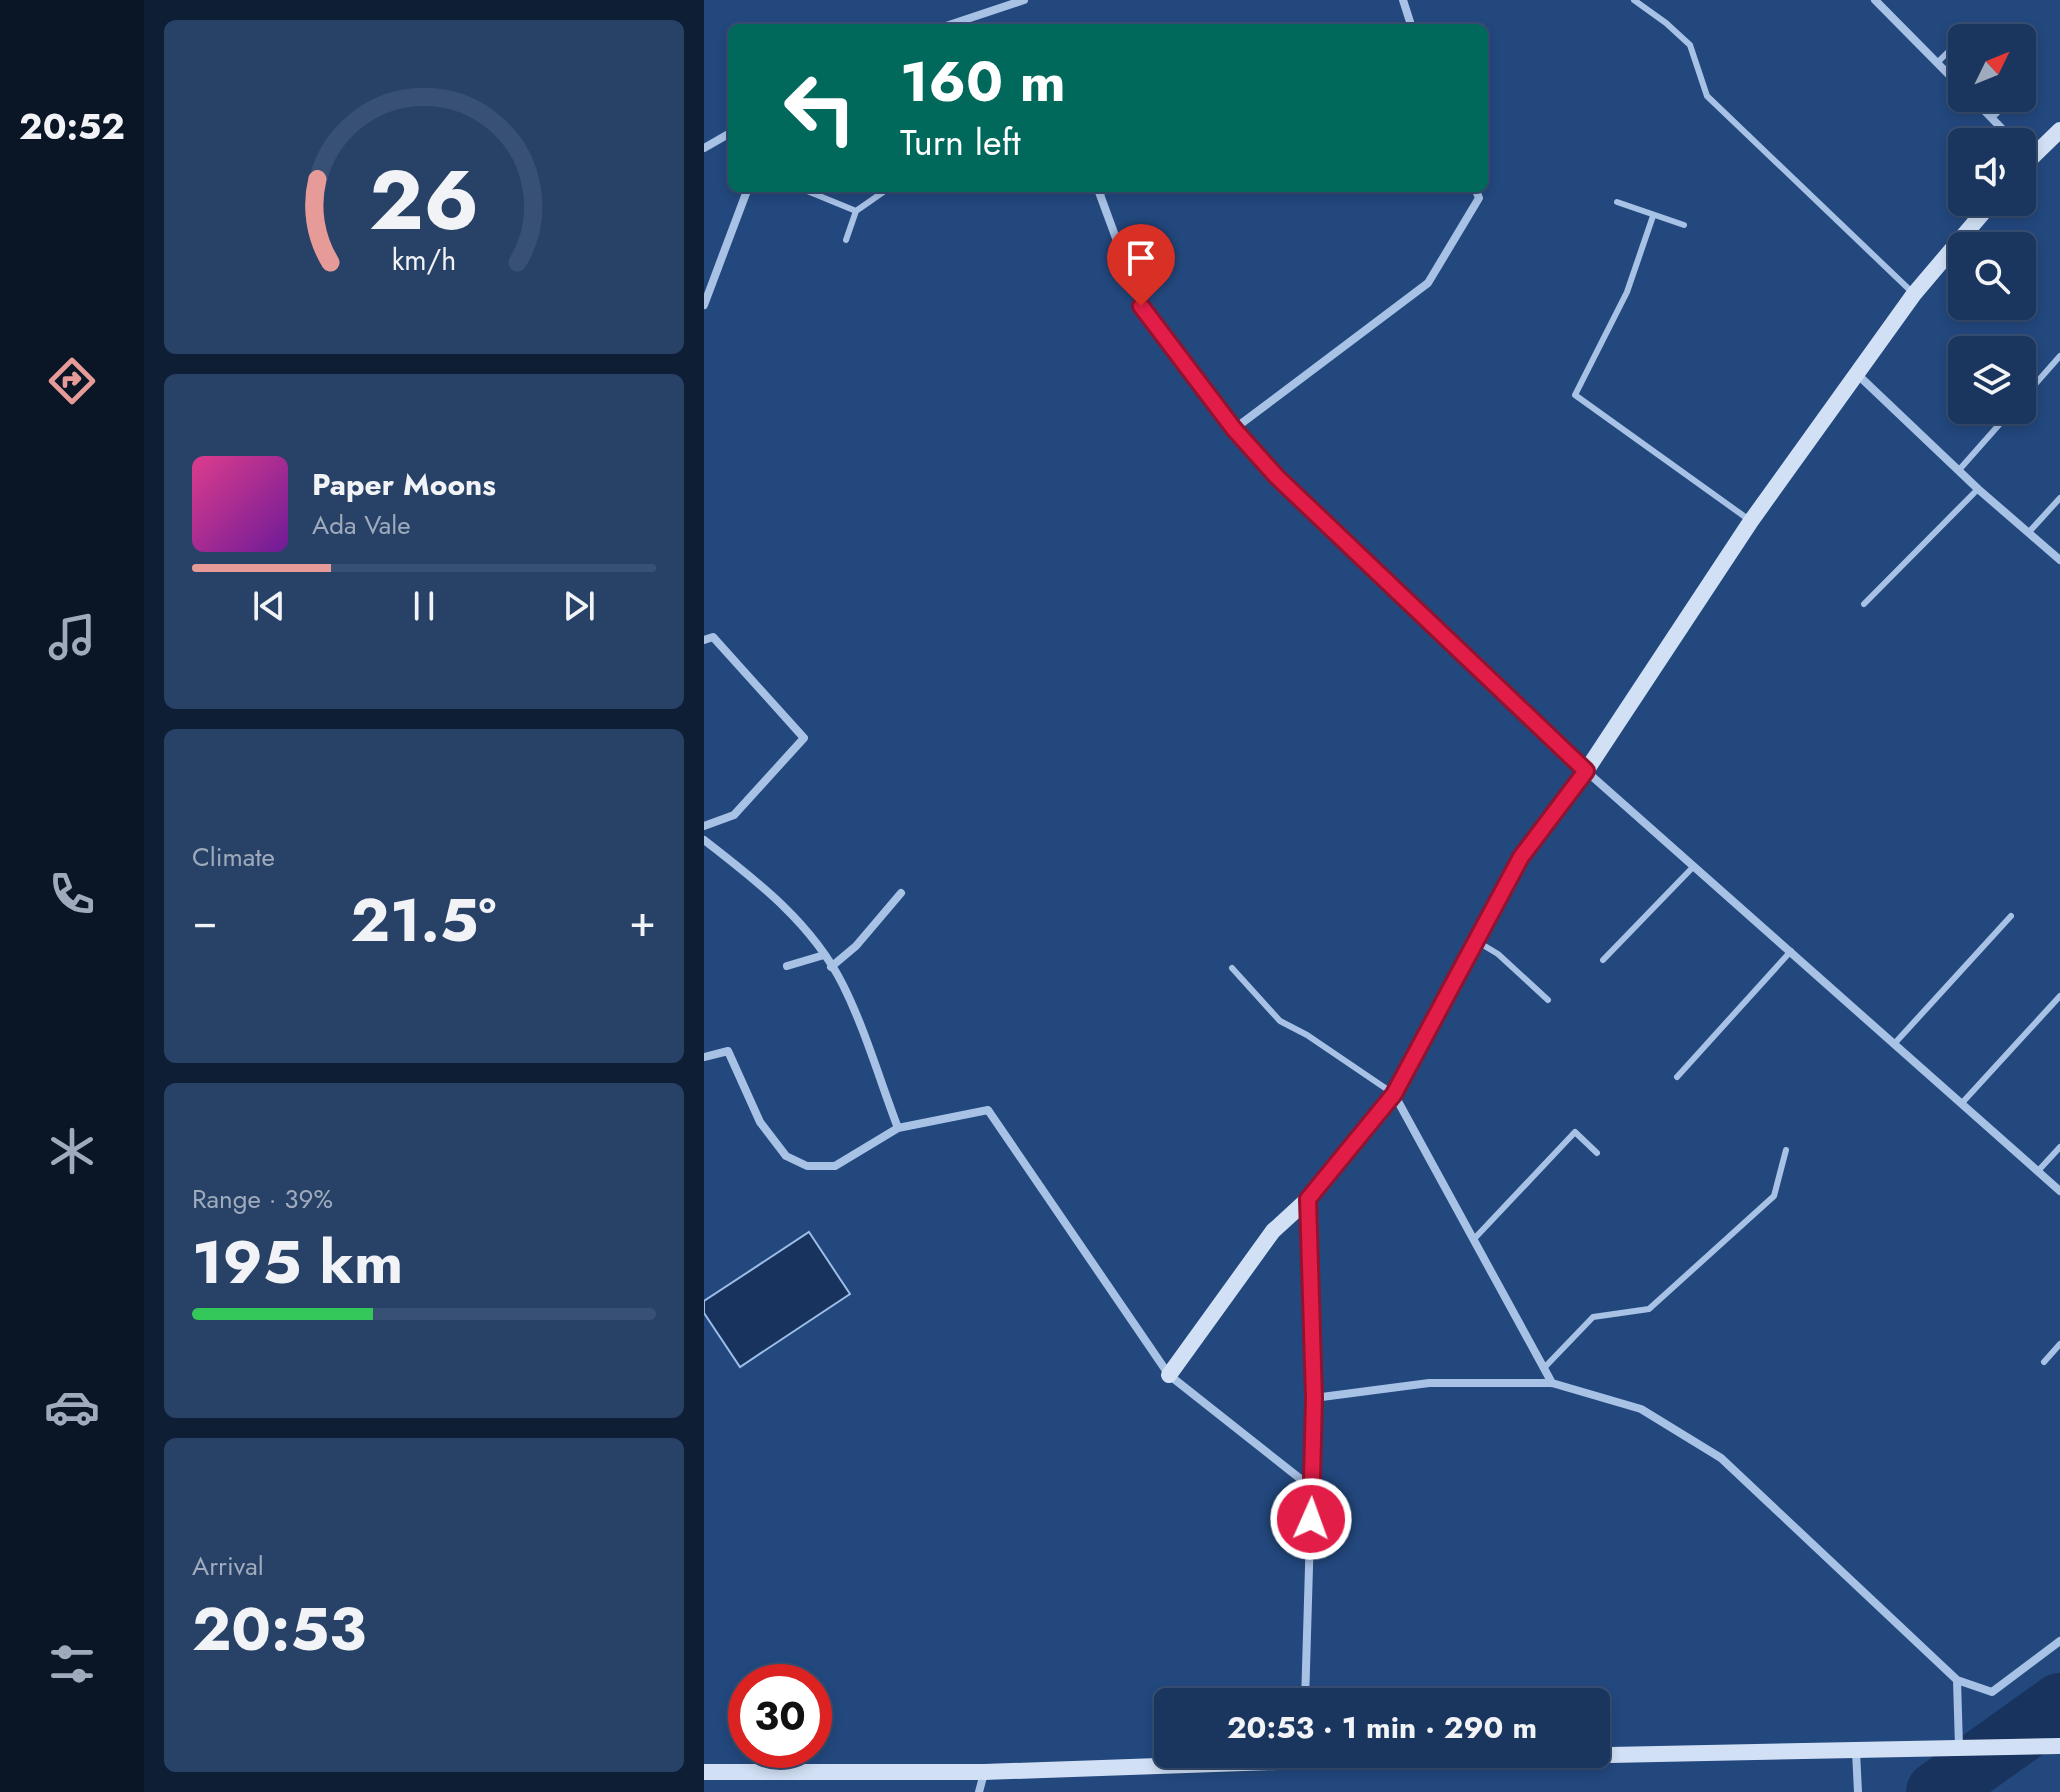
<!DOCTYPE html>
<html lang="en">
<head>
<meta charset="utf-8">
<style>
  :root { --surface:#1a365e; --page:#274167; --text:#f1f3f6; --muted:#9fabbc; --line:#385073; --accent:#e69b98 }
  body { margin:0; font-family:Jost,sans-serif; background:var(--page); color:var(--text); height:100vh; display:flex; flex-direction:column; font-size:30px; white-space:nowrap }
  * { box-sizing:border-box; margin:0 }
  p { font-size:26px; color:var(--muted) }
  .icon { flex:none; width:44px; height:44px; fill:none; stroke:currentColor; stroke-width:2; stroke-linecap:round; stroke-linejoin:round }
  .map { position:relative; flex:1; overflow:hidden }
  .panel { display:flex; flex-direction:column; gap:20px; padding:20px; background:#0e1e34; width:560px }
  .panel>* { flex:none }
  .banner { position:absolute; left:24px; top:24px; width:760px; height:168px; border-radius:12px; box-shadow:0 4px 12px #0003,0 0 0 2px var(--line); background:#00695c; color:#fff; overflow:hidden }
  .needle { width:52px; rotate:47deg }
  .tools { position:absolute; left:1244px; top:24px; display:grid; gap:16px }
  .tools a { display:grid; place-items:center; width:88px; height:88px; border-radius:12px; background:var(--surface); box-shadow:0 4px 12px #0003,0 0 0 2px var(--line); font-size:40px }
  .speed { position:absolute; left:24px; top:1664px; display:flex; gap:16px; font-size:40px; font-weight:700; text-align:center }
  .speed>* { display:grid; place-content:center; width:104px; height:104px; border-radius:50%; background:var(--surface); box-shadow:0 4px 12px #0003,0 0 0 2px var(--line); line-height:1 }
  .speed .limit { border:12px solid #d22; background:#fff; color:#111 }
  .pin { position:absolute; display:grid; place-items:center; width:68px; height:68px; color:#fff; margin:-82px -34px; border-radius:50% 50% 50% 0; rotate:-45deg; box-shadow:0 0 8px #0007 }
  .pin .icon { rotate:45deg }
  .me { position:absolute; width:88px; margin:-44px; rotate:2deg; stroke-linejoin:round; filter:drop-shadow(0 0 6px #0008) }
  .turn { display:flex; align-items:center; gap:28px; height:168px; padding:0 40px; font-size:36px }
  .turn .icon { width:104px; height:104px; stroke-width:2.5 }
  .turn b { display:block; font-size:56px; line-height:68px }
  .big { font-size:60px; font-weight:700; line-height:1.1 }
  .panel .widget { flex:1; display:flex; flex-direction:column; justify-content:center; gap:12px; min-width:0; padding:0 28px; border-radius:12px; background:var(--page) }
  .panel .dial { align-items:center; gap:0 }
  .dial svg { height:208px; overflow:visible; fill:none; stroke:var(--line); stroke-width:7; stroke-linecap:round; text-anchor:middle }
  .dial text { fill:var(--text); stroke:none }
  .song { display:flex; align-items:center; gap:24px }
  .cover { width:96px; height:96px; border-radius:12px; background:linear-gradient(135deg,hsl(330 70% 55%),hsl(280 70% 35%)) }
  .played { height:8px; border-radius:4px; background:linear-gradient(90deg,var(--accent) 30%,var(--line) 30%) }
  .keys { display:flex; justify-content:space-around; direction:ltr }
  .heat { display:flex; justify-content:space-between; align-items:center; font-size:44px; direction:ltr }
  .charge { height:12px; border-radius:6px; background:linear-gradient(90deg,#34c759 39%,var(--line) 0) }
  .trip { position:absolute; left:450px; top:1688px; width:456px; height:80px; border-radius:12px; background:var(--surface); box-shadow:0 4px 12px #0003,0 0 0 2px var(--line); font-weight:700; line-height:80px; text-align:center }
  main { display:flex; flex:1; min-height:0 }
  .dock { display:flex; flex-direction:column; width:144px; justify-content:space-around; align-items:center; background:#0a1626; color:var(--muted) }
  .dock .icon { width:56px; height:56px }
  .dock .selected { color:var(--accent) }
  .dock b { font-size:36px; color:var(--text) }
  .map>svg:first-child { display:block }
  .water { fill:#18345e; stroke:#9cbde7; stroke-width:2 }
  .lines { fill:none; stroke-linecap:round; stroke-linejoin:round }
  .river { stroke:#18345e; stroke-width:62 }
  .lane { stroke:#a8c2e6; stroke-width:6 }
  .street { stroke:#a8c2e6; stroke-width:8 }
  .secondary { stroke:#d1e0f5; stroke-width:16 }
  .route-casing { stroke:#92132f; stroke-width:20 }
  .route { stroke:#e11d48; stroke-width:14 }
</style>
</head>
<body>
<main>
<nav class="dock">
<b>20:52</b>
<svg class="icon selected" aria-label="directions" viewBox="0 0 24 24"><path d="M12 3l9 9-9 9-9-9zM9 14v-3h6M13 9l2 2-2 2"/></svg>
<svg class="icon" aria-label="music" viewBox="0 0 24 24"><path d="M9 18V5l10-2v13"/><circle cx="6" cy="18" r="3"/><circle cx="16" cy="16" r="3"/></svg>
<svg class="icon" aria-label="phone" viewBox="0 0 24 24"><path d="M5 4h4l2 5-3 2q2 4 5 5l2-3 5 2v4C11 20 4 13 5 4z"/></svg>
<svg class="icon" aria-label="climate" viewBox="0 0 24 24"><path d="M12 3v18M4 7l16 10M4 17L20 7"/></svg>
<svg class="icon" aria-label="car" viewBox="0 0 24 24"><path d="M5 17H2v-5l4-1 3-4h7l3 4 3 1v5h-3M9 17h6M6 11h13"/><circle cx="7" cy="17" r="2"/><circle cx="17" cy="17" r="2"/></svg>
<svg class="icon" aria-label="filters" viewBox="0 0 24 24"><path d="M4 7h16M4 17h16"/><circle cx="9" cy="7" r="2"/><circle cx="15" cy="17" r="2"/></svg>
</nav>
<section class="panel">
<div class="widget dial"><svg viewBox="0 0 100 80">
<path d="M14 69A42 42 0 1 1 86 69"/>
<path d="M14 69A42 42 0 0 1 9 37" stroke="#e69b98"/>
<text x="50" y="56" font-size="32" font-weight="700">26</text>
<text x="50" y="72" font-size="11">km/h</text>
</svg></div>
<div class="widget">
<div class="song"><i class="cover"></i><div><b>Paper Moons</b><p>Ada Vale</p></div></div>
<div class="played"></div>
<div class="keys"><svg class="icon" aria-label="previous" viewBox="0 0 24 24"><path d="M18 5L8 12l10 7zM5 5v14"/></svg><svg class="icon" aria-label="pause" viewBox="0 0 24 24"><path d="M8 5v14M16 5v14"/></svg><svg class="icon" aria-label="next" viewBox="0 0 24 24"><path d="M6 5l10 7-10 7zM19 5v14"/></svg></div>
</div>
<div class="widget"><p>Climate</p>
<div class="heat"><a>−</a><b class="big">21.5°</b><a>+</a></div>
</div>
<div class="widget"><p>Range · 39%</p><b class="big">195 km</b><div class="charge"></div></div>
<div class="widget"><p>Arrival</p><b class="big">20:53</b></div>
</section>
<div class="map">
<svg width="1356" height="1792" viewBox="0 0 1356 1792">
  <rect width="100%" height="100%" fill="#23487e"/>
  <path class="water" d="M105,1232L146,1294L36,1367L0,1313V1301Z"/>
  <g class="lines">
    <path class="river" d="M1233,1792L1356,1704"/>
    <path class="lane" d="M930,0L962,23L986,45L1003,96L1210,294
      M1233,63L1244,52
      M1288,118L1300,106
      M96,188L152,211L185,188
      M913,202L980,225
      M949,216L923,292L871,395L1044,519
      M142,240L152,211
      M1318,399L1356,356
      M1255,470L1308,410
      M1325,532L1356,498
      M1160,604L1274,489
      M774,942L794,954L844,1000
      M899,960L990,866
      M528,968L576,1021L603,1035L690,1094
      M1191,1043L1307,916
      M973,1077L1087,951
      M1258,1103L1356,996
      M1334,1171L1356,1147
      M770,1239L871,1132L893,1153
      M1340,1362L1356,1344
      M840,1368L889,1317L945,1309L1070,1196L1082,1150"/>
    <path class="street" d="M699,0L708,28
      M1171,0L1258,88
      M236,28L320,0
      M1268,98L1311,142
      M0,148L28,132
      M408,188L395,192L437,306L530,429L573,477L882,771L1356,1191
      M0,305L44,188
      M1153,374L1274,489L1356,560
      M530,429L724,283L775,198L771,188
      M0,640L9,637L100,738L30,815L0,826
      M0,840C53,881 108,923 139,985C161,1029 176,1081 194,1128
      M83,966L120,955
      M127,967L152,946L197,893
      M0,1057L24,1051L56,1122L82,1156L103,1166H131L194,1128L284,1110L465,1375L608,1488
      M690,1094L848,1383
      M610,1398L725,1383H848L937,1409L1017,1458L1253,1680L1255,1747
      M1253,1680L1288,1692L1356,1641
      M601,1702L610,1398L604,1200
      M1152,1751L1154,1792
      M275,1792L280,1773"/>
    <path class="secondary" d="M1318,167L1356,130
      M465,1375L569,1231L604,1199L690,1094L817,857L882,771L1047,521L1210,294L1288,202
      M0,1772H280L600,1761L1356,1746"/>
  </g>
  <g class="lines">
    <g class="route-casing">
      <path id="route" d="M437,306L530,429L573,477L882,771L817,857L690,1094L604,1199L610,1398L607,1519"/>
    </g>
    <use href="#route" class="route"/>
  </g>
</svg>
<div class="tools">
<a><svg class="needle" viewBox="-14 -14 28 28"><path d="M0-13l5 13h-10z" fill="#e53935"/><path d="M0 13l5-13h-10z" fill="#9fabbc"/></svg></a>
<a><svg class="icon" aria-label="sound" viewBox="0 0 24 24"><path d="M4 9h4l5-4v14l-5-4H4zM17 9q2 3 0 6"/></svg></a>
<a><svg class="icon" aria-label="search" viewBox="0 0 24 24"><circle cx="10" cy="10" r="6"/><path d="M15 15l6 6"/></svg></a>
<a><svg class="icon" aria-label="layers" viewBox="0 0 24 24"><path d="M12 4l9 5-9 5-9-5zM3 14l9 5 9-5"/></svg></a>
</div>
<div class="speed"><div class="limit">30</div></div>
<div class="pin" style="left:437px;top:306px;background:#d93025"><svg class="icon" aria-label="arrive" viewBox="0 0 24 24"><path d="M6 21V4h12l-3 4 3 4H6"/></svg></div>
<svg class="me" style="left:607px;top:1519px" viewBox="-20 -20 40 40"><circle r="17" fill="#e11d48" stroke="#fff" stroke-width="3"/><path d="M0-11L8 9 0 5-8 9z" fill="#fff"/></svg>
<div class="trip">20:53 · 1 min · 290 m</div>
<div class="banner">
<div class="turn"><svg class="icon" aria-label="left" viewBox="0 0 24 24"><path d="M17 20v-9H6M10 6l-5 5 5 5"/></svg><div><b>160 m</b>Turn left</div></div>
</div>
</div>
</main>
</body>
</html>
